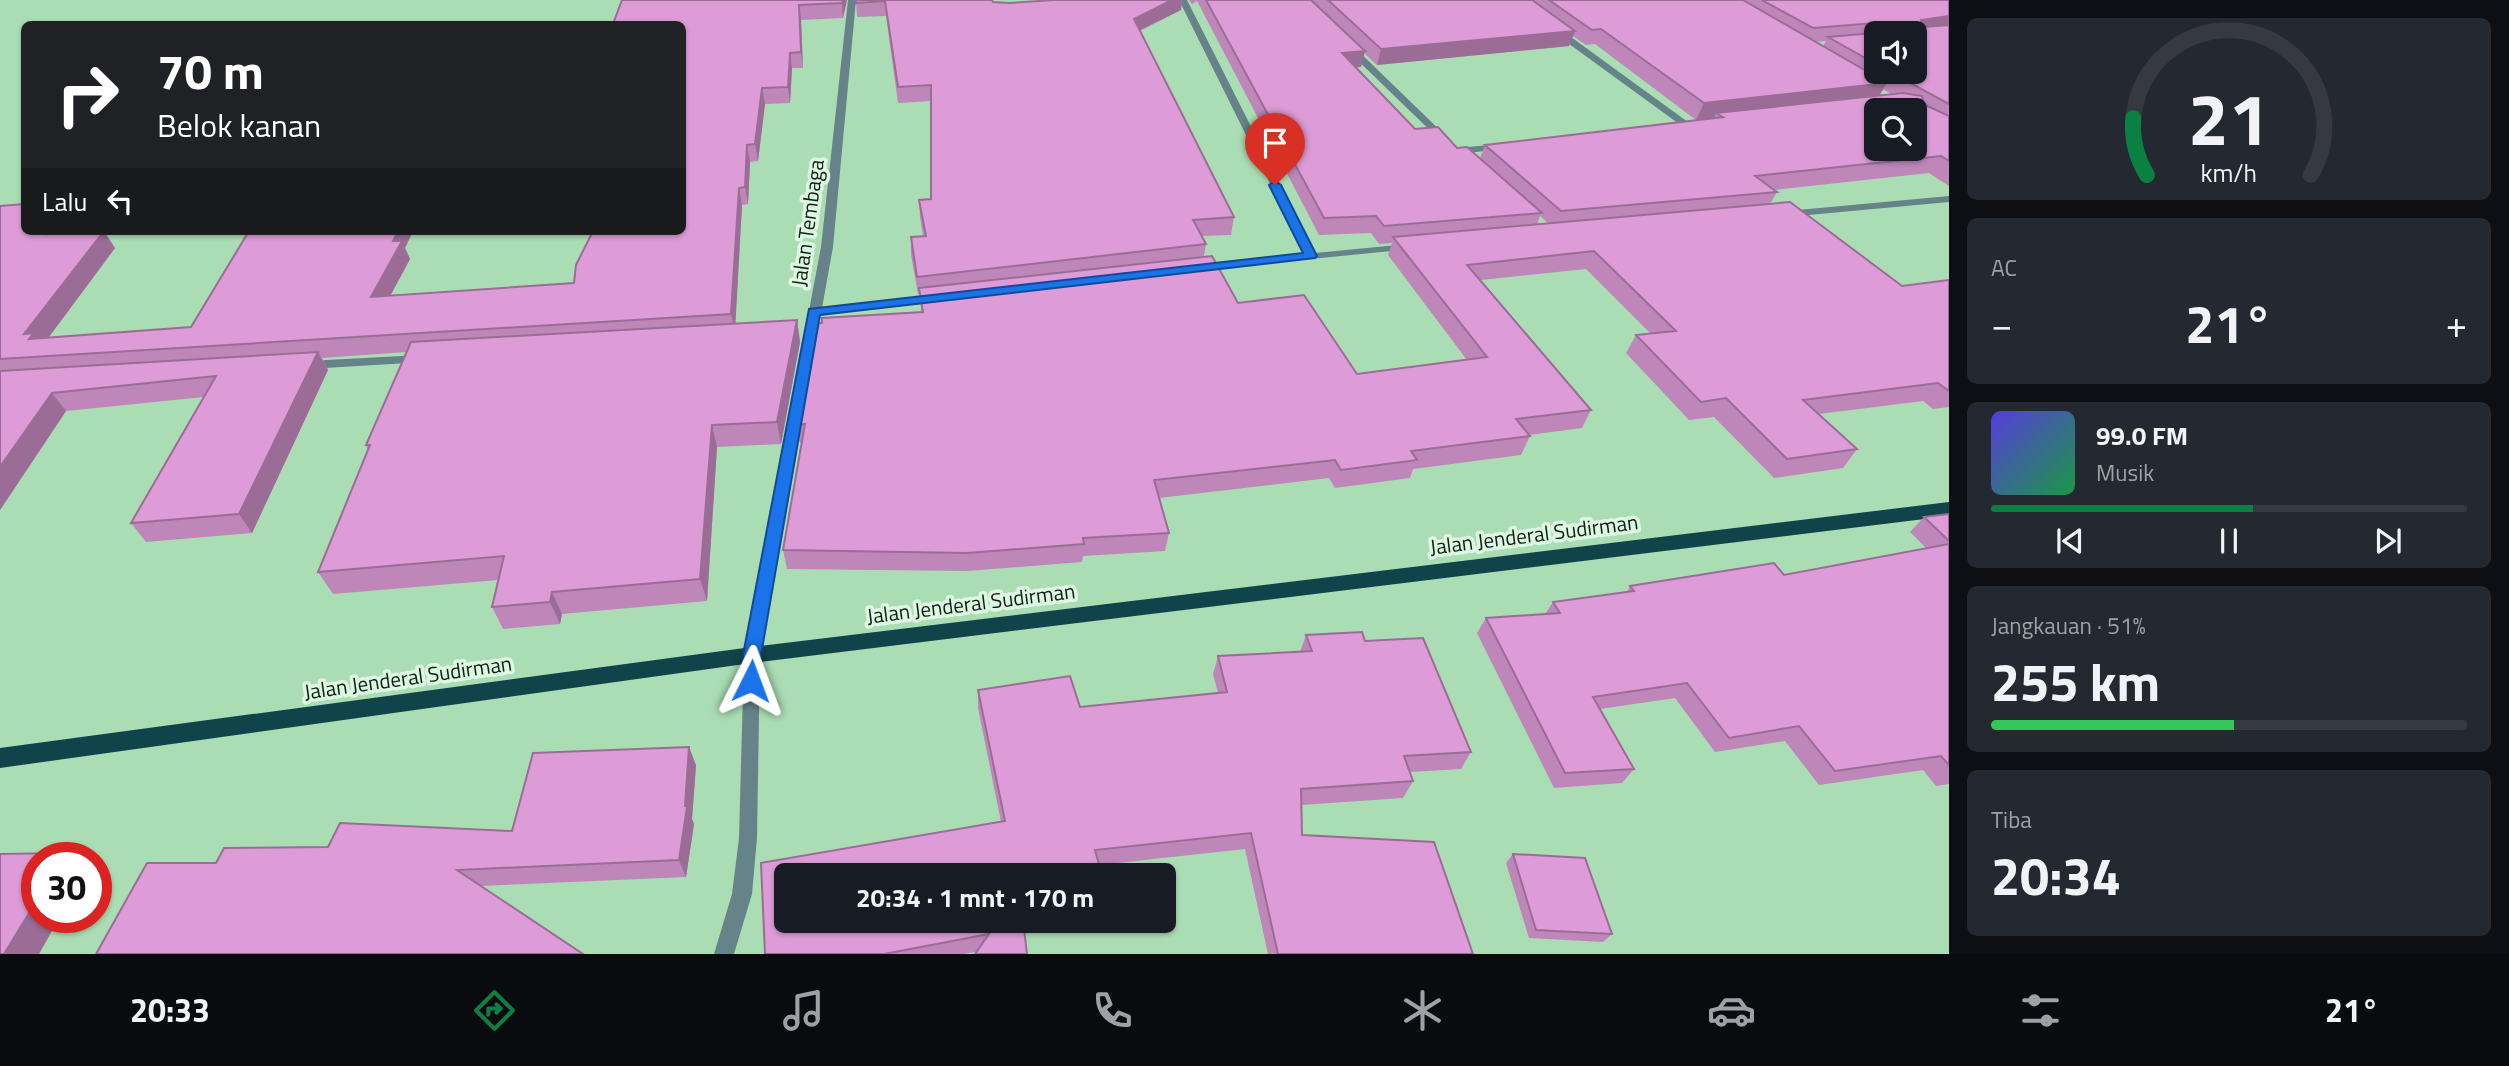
<!DOCTYPE html>
<html lang="id">
<head>
<meta charset="utf-8">
<style>
  :root { --surface:#171b24; --page:#242831; --text:#f1f3f6; --muted:#9ea1a6; --line:#363941; --accent:#0b8043 }
  body { margin:0; font-family:"Titillium Web",sans-serif; background:var(--page); color:var(--text); height:100vh; display:flex; flex-direction:column; font-size:26px; white-space:nowrap }
  * { box-sizing:border-box; margin:0 }
  p { font-size:23px; color:var(--muted) }
  .icon { flex:none; width:38px; height:38px; fill:none; stroke:currentColor; stroke-width:2; stroke-linecap:round; stroke-linejoin:round }
  .map { position:relative; flex:1; overflow:hidden }
  .side { display:flex; flex-direction:column; gap:18px; padding:18px; background:#0d0f14; width:560px }
  .side>* { flex:none }
  .hud { position:absolute; left:21px; top:21px; width:665px; height:214px; border-radius:10px; box-shadow:0 2px 5px #0004; background:#202124; color:#fff; overflow:hidden }
  .tools { position:absolute; left:1864px; top:21px; display:grid; gap:14px }
  .tools a { display:grid; place-items:center; width:63px; height:63px; border-radius:10px; background:var(--surface); box-shadow:0 2px 5px #0004; font-size:35px }
  .speed { position:absolute; left:21px; top:842px; display:flex; gap:14px; font-size:35px; font-weight:700; text-align:center }
  .speed>* { display:grid; place-content:center; width:91px; height:91px; border-radius:50%; background:var(--surface); box-shadow:0 2px 5px #0004; line-height:1 }
  .speed .limit { border:10px solid #d22; background:#fff; color:#111 }
  .pin { position:absolute; display:grid; place-items:center; width:60px; height:60px; color:#fff; margin:-72px -30px; border-radius:50% 50% 50% 0; rotate:-45deg; box-shadow:0 0 7px #0007 }
  .pin .icon { rotate:45deg }
  .me { position:absolute; width:77px; margin:-38px; rotate:3deg; stroke-linejoin:round; filter:drop-shadow(0 0 5px #0008) }
  .turn { display:flex; align-items:center; gap:24px; height:147px; padding:0 21px; font-size:32px }
  .turn .icon { width:91px; height:91px; stroke-width:2.5 }
  .turn b { display:block; font-size:49px; line-height:60px }
  .then { display:flex; align-items:center; height:66px; padding:0 21px; background:#0003; gap:14px; font-size:26px }
  .big { font-size:52px; font-weight:700; line-height:1.1 }
  .side .tile { flex:1; display:flex; flex-direction:column; justify-content:center; gap:10px; min-width:0; padding:0 24px; border-radius:10px; background:var(--page) }
  .side .dial { align-items:center; gap:0 }
  .dial svg { height:182px; overflow:visible; fill:none; stroke:var(--line); stroke-width:7; stroke-linecap:round; text-anchor:middle }
  .dial text { fill:var(--text); stroke:none }
  .song { display:flex; align-items:center; gap:21px }
  .cover { width:84px; height:84px; border-radius:10px; background:linear-gradient(135deg,hsl(250 70% 55%),hsl(140 70% 35%)) }
  .played { height:7px; border-radius:4px; background:linear-gradient(90deg,var(--accent) 55%,var(--line) 55%) }
  .keys { display:flex; justify-content:space-around; direction:ltr }
  .heat { display:flex; justify-content:space-between; align-items:center; font-size:38px; direction:ltr }
  .charge { height:10px; border-radius:5px; background:linear-gradient(90deg,#34c759 51%,var(--line) 0) }
  .trip { position:absolute; left:774px; top:863px; width:402px; height:70px; border-radius:10px; background:var(--surface); box-shadow:0 2px 5px #0004; font-weight:700; line-height:70px; text-align:center }
  .tab-bar { display:flex; height:112px; justify-content:space-around; align-items:center; background:#090b0e; color:var(--muted) }
  .tab-bar .icon { width:49px; height:49px }
  .tab-bar .current { color:var(--accent) }
  .tab-bar b { font-size:32px; color:var(--text) }
  main { display:flex; flex:1; min-height:0 }
  .map>svg:first-child { display:block }
  .lines { fill:none; stroke-linecap:round; stroke-linejoin:round }
  .minor { fill:#658388; fill-rule:evenodd }
  .primary { fill:#11434b; fill-rule:evenodd }
  .wall { fill:#be86b9; fill-rule:evenodd }
  .shaded-wall { fill:#9b6d96 }
  .building { fill:#dd9cd7; stroke:#9b6d96; stroke-width:2; fill-rule:evenodd }
  .route { fill:#1a73e8; stroke:#114b97; stroke-width:2 }
  .labels { text-anchor:middle; stroke-width:7; stroke-linejoin:round; paint-order:stroke }
  .street-label { font-size:21px; fill:#0d2112; stroke:#def7e2 }
</style>
</head>
<body>
<main>
<div class="map">
<svg width="1949" height="954" viewBox="0 0 1949 954">
  <rect width="100%" height="100%" fill="#abddb4"/>
  <g class="lines">
    <path class="minor" d="M848,0H856L833,247L822,308L938,294L944,298L938,302L820,315L760,655L757,838L752,894L734,954H714L732,894L739,838L744,655L821,247Z
      M1179,0H1187L1315,253L1408,244L1412,245V249L1198,270V266L1202,265L1305,254Z
      M1554,29H1560L1692,125V129H1686L1554,33Z
      M1346,45H1352L1448,138V142H1442L1346,49Z
      M1500,144L1505,147L1503,149L1457,154L1452,151L1457,148Z
      M1949,196V202L1787,217L1782,214L1787,211Z
      M421,355L425,356L427,359L425,362L308,369L302,365L308,361Z"/>
    <path class="primary" d="M1949,502V516L752,663L0,768V748L752,647Z"/>
  </g>
  <path class="wall" d="M847,0L843,18L801,20L803,68H792L790,103L765,104L758,161L750,162L748,204L742,205L735,324L797,320L800,342L781,444L717,447L707,601L562,614L560,624L503,629L492,607L498,580L333,594L318,572L368,450L366,445L406,352L322,358L328,370L252,533L146,542L131,523L204,397L66,411L0,510V206L76,232L115,248L48,338L191,327L247,235H243L241,231H413L405,248L410,259L390,296L574,283L682,231V24H613Z
    M856,0L1010,3L1054,0H1182L1181,10L1140,31L1234,217L1231,235L1202,236L1206,244L1204,256L1238,303L1357,374L1467,360L1388,255L1392,243L1379,244L1371,233L1319,235L1197,1L1192,4L1189,0H1949V186L1929,173L1774,190L1777,192L1770,204L1902,286L1949,280V407L1933,409L1923,401L1819,414L1857,449L1843,468L1774,478L1714,417L1689,420L1626,353L1636,335L1651,334L1586,269L1481,280L1591,410L1582,428L1529,435L1530,436L1521,455L1413,469L1410,478L1335,488L1329,478L1159,498L1169,533L1165,551L1083,556L1082,562L967,571L787,569L783,550L802,443H800L797,425L921,312L920,294H918L911,255V237L923,236L920,217L919,200L931,199V101L898,103L886,16L857,17ZM1876,33L1914,72H1876ZM1573,36L1586,45L1595,44L1696,120L1713,118L1485,145L1480,158L1415,129L1355,67H1361L1364,53L1377,65L1569,46ZM1826,41L1823,46L1816,42ZM1883,89L1891,94L1880,95ZM1540,216L1549,224L1537,225Z
    M1949,514V784L1936,786L1923,770L1819,785L1785,741L1715,752L1675,698L1600,709L1634,769L1622,783L1554,788L1477,633L1486,618L1545,614L1553,602L1627,592L1630,586L1784,575L1926,548L1910,532L1924,517Z
    M1362,632L1365,641L1423,638L1471,752L1461,769L1410,772L1413,781L1403,798L1301,805L1302,835L1434,842L1473,954H1268L1245,849L1099,865L1102,875H786V920H1041L1023,924L1027,954H975L976,952L964,954H765L761,863L1001,822L978,708V690L1070,676L1080,707L1218,693L1213,674L1218,656L1300,652L1306,635Z
    M696,765L692,819L694,824L686,877L481,886L216,863L328,847L512,831Z
    M1513,854L1612,934L1603,942L1529,938L1506,863Z"/>
  <path class="shaded-wall" d="M843,0H847L843,18L842,3Z
    M1172,0H1182L1181,10L1132,34L1134,19Z
    M799,5L801,20L803,68L801,52Z
    M1949,16V30L1914,35L1921,20Z
    M1575,31L1569,46L1377,65L1381,49Z
    M1365,51L1361,67L1338,69L1342,53Z
    M790,53L792,68L790,103L788,87Z
    M1887,83L1877,99L1716,113L1714,118L1696,120L1704,103Z
    M762,88L765,104L758,161L755,144Z
    M747,145L750,162L748,204L745,187Z
    M739,188L742,205L735,332L731,314Z
    M50,231H77L59,251L47,234Z
    M104,231L115,248L43,345L48,351L43,357L24,334Z
    M398,231H413L405,248L410,259L380,315L371,297Z
    M797,320L800,342L781,444L777,422Z
    M318,352L328,370L252,533L239,514Z
    M52,393L66,411L0,510V467Z
    M712,425L717,447L707,601L700,579Z
    M552,592L562,614L560,624L550,602Z
    M689,747L696,765L692,819L694,824L686,877L679,860Z
    M66,853L72,858H63Z
    M37,900V917H60L39,954H4Z"/>
  <path class="building" d="M622,0H843L842,3L799,5L801,52L790,53L788,87L762,88L755,144L747,145L745,187L739,188L731,314L0,359V206L24,204V231H50L47,234L104,231L24,334L34,333L29,339L191,327L249,231H398L393,241H402L371,297L574,283L576,265L593,231H682V24H613Z
    M856,0H992L993,2L1010,3L1054,0H1172L1134,19L1234,217L1193,220L1206,244L917,277L911,237L926,236L919,200L931,199V85L898,87L885,1L856,3Z
    M1206,0H1311L1365,51L1342,53L1415,129L1438,127L1457,148L1467,147L1542,213L1384,226L1376,216L1324,218Z
    M1328,0H1532L1575,31L1381,49Z
    M1549,0H1743L1887,83L1704,103L1601,29L1592,30Z
    M1762,0H1949V16L1921,20L1924,27L1949,25V104L1890,72H1914V33H1876V64L1828,37L1885,32L1887,22L1813,28Z
    M1903,93L1922,96L1923,104L1949,116V161L1941,156L1755,176L1777,192L1561,211L1485,145L1723,117L1716,113ZM1876,110H1914V149H1876Z
    M1790,202L1902,286L1949,280V391L1938,383L1803,400L1857,449L1787,459L1726,398L1701,402L1636,335L1676,331L1594,251L1467,265L1591,410L1516,419L1530,436L1411,451L1417,460L1341,470L1335,460L1154,480L1169,533L1083,538L1084,544L967,553L783,550L805,424L797,425L816,323H822V318L923,312L919,288L1212,256L1238,303L1304,295L1357,374L1487,357L1393,237Z
    M797,320L777,422L712,425L700,579L552,592L550,602L492,607L504,556L318,572L370,445H366L411,342Z
    M318,352L239,514L131,523L216,376L52,393L0,467V371Z
    M1949,514V541L1924,517Z
    M1949,544V765L1941,756L1835,771L1799,726L1729,738L1687,683L1593,697L1634,769L1565,773L1486,618L1560,613L1553,602L1634,591L1630,586L1774,563L1784,575Z
    M1362,632L1365,641L1423,638L1471,752L1404,756L1413,781L1301,789L1302,835L1434,842L1473,954H1278L1251,833L1095,850L1102,875H786V920H1023L1027,954H975L989,934L884,954H765L761,863L1005,821L978,690L1070,676L1080,707L1227,692L1218,656L1312,651L1306,635Z
    M689,747L685,806L687,807L679,860L457,870L583,954H96L147,863H216L224,848L328,847L340,823L512,831L533,753Z
    M66,853L63,858H37V900L4,954H0V854Z
    M1513,854L1585,858L1612,934L1536,930Z"/>
  <path class="route" d="M1275,181L1281,185L1317,256L1315,258L820,315L761,655L758,687H745L743,655L809,309L1303,253L1269,185Z"/>
  <g class="labels">
    <g class="street-label">
      <text transform="translate(808 223) rotate(-82)" y="7">Jalan Tembaga</text>
      <text transform="translate(1534 535) rotate(-7)" y="7">Jalan Jenderal Sudirman</text>
      <text transform="translate(971 604) rotate(-7)" y="7">Jalan Jenderal Sudirman</text>
      <text transform="translate(408 678) rotate(-8)" y="7">Jalan Jenderal Sudirman</text>
    </g>
  </g>
</svg>
<div class="tools">
<a><svg class="icon" aria-label="sound" viewBox="0 0 24 24"><path d="M4 9h4l5-4v14l-5-4H4zM17 9q2 3 0 6"/></svg></a>
<a><svg class="icon" aria-label="search" viewBox="0 0 24 24"><circle cx="10" cy="10" r="6"/><path d="M15 15l6 6"/></svg></a>
</div>
<div class="speed"><div class="limit">30</div></div>
<div class="pin" style="left:1275px;top:185px;background:#d93025"><svg class="icon" aria-label="arrive" viewBox="0 0 24 24"><path d="M6 21V4h12l-3 4 3 4H6"/></svg></div>
<svg class="me" style="left:751px;top:681px" viewBox="-20 -20 40 40"><path d="M0-17L14 15 0 8-14 15z" fill="#1a73e8" stroke="#fff" stroke-width="4"/></svg>
<div class="trip">20:34 · 1 mnt · 170 m</div>
<div class="hud">
<div class="turn"><svg class="icon" aria-label="right" viewBox="0 0 24 24"><path d="M7 20v-9h11M14 6l5 5-5 5"/></svg><div><b>70 m</b>Belok kanan</div></div>
<div class="then">Lalu<svg class="icon" aria-label="left" viewBox="0 0 24 24"><path d="M17 20v-9H6M10 6l-5 5 5 5"/></svg></div>
</div>
</div>
<section class="side">
<div class="tile dial"><svg viewBox="0 0 100 80">
<path d="M14 69A42 42 0 1 1 86 69"/>
<path d="M14 69A42 42 0 0 1 8 44" stroke="#0b8043"/>
<text x="50" y="56" font-size="32" font-weight="700">21</text>
<text x="50" y="72" font-size="11">km/h</text>
</svg></div>
<div class="tile"><p>AC</p>
<div class="heat"><a>−</a><b class="big">21°</b><a>+</a></div>
</div>
<div class="tile">
<div class="song"><i class="cover"></i><div><b>99.0 FM</b><p>Musik</p></div></div>
<div class="played"></div>
<div class="keys"><svg class="icon" aria-label="previous" viewBox="0 0 24 24"><path d="M18 5L8 12l10 7zM5 5v14"/></svg><svg class="icon" aria-label="pause" viewBox="0 0 24 24"><path d="M8 5v14M16 5v14"/></svg><svg class="icon" aria-label="next" viewBox="0 0 24 24"><path d="M6 5l10 7-10 7zM19 5v14"/></svg></div>
</div>
<div class="tile"><p>Jangkauan · 51%</p><b class="big">255 km</b><div class="charge"></div></div>
<div class="tile"><p>Tiba</p><b class="big">20:34</b></div>
</section>
</main>
<nav class="tab-bar">
<b>20:33</b>
<svg class="icon current" aria-label="directions" viewBox="0 0 24 24"><path d="M12 3l9 9-9 9-9-9zM9 14v-3h6M13 9l2 2-2 2"/></svg>
<svg class="icon" aria-label="music" viewBox="0 0 24 24"><path d="M9 18V5l10-2v13"/><circle cx="6" cy="18" r="3"/><circle cx="16" cy="16" r="3"/></svg>
<svg class="icon" aria-label="phone" viewBox="0 0 24 24"><path d="M5 4h4l2 5-3 2q2 4 5 5l2-3 5 2v4C11 20 4 13 5 4z"/></svg>
<svg class="icon" aria-label="climate" viewBox="0 0 24 24"><path d="M12 3v18M4 7l16 10M4 17L20 7"/></svg>
<svg class="icon" aria-label="car" viewBox="0 0 24 24"><path d="M5 17H2v-5l4-1 3-4h7l3 4 3 1v5h-3M9 17h6M6 11h13"/><circle cx="7" cy="17" r="2"/><circle cx="17" cy="17" r="2"/></svg>
<svg class="icon" aria-label="filters" viewBox="0 0 24 24"><path d="M4 7h16M4 17h16"/><circle cx="9" cy="7" r="2"/><circle cx="15" cy="17" r="2"/></svg>
<b>21°</b>
</nav>
</body>
</html>
